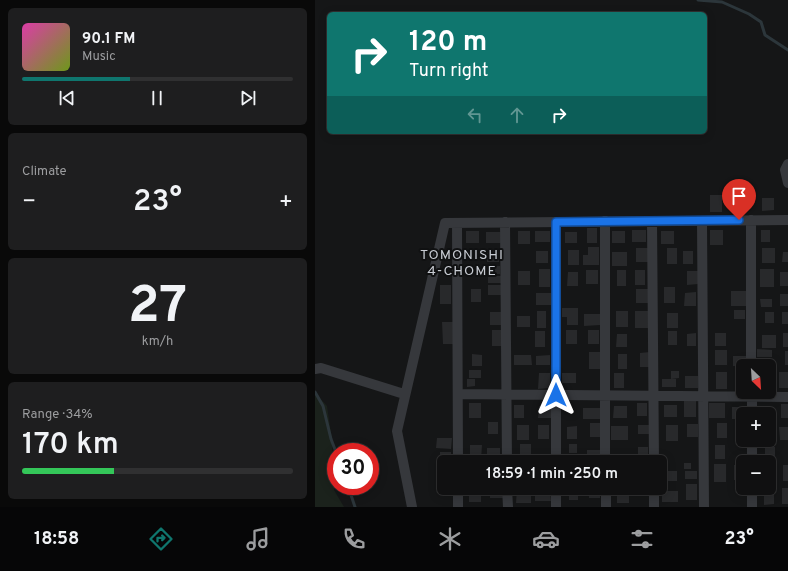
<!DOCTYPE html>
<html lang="en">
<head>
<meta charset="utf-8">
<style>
  :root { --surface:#101011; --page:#1e1e1f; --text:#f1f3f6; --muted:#9c9d9f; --line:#303031; --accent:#0f766e }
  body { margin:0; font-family:Overpass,sans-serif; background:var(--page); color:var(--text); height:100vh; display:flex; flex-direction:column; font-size:15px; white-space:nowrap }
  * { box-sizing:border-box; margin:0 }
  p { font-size:13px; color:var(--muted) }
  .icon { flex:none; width:22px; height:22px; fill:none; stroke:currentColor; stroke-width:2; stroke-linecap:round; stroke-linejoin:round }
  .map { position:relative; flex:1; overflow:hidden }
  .drawer { display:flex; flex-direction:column; gap:8px; padding:8px; background:#090909; width:315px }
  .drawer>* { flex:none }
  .guide { position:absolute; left:12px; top:12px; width:380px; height:122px; border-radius:6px; box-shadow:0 2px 10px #0003,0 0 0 1px var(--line); background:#0f766e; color:#fff; overflow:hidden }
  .needle { width:26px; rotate:155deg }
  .tools { position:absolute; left:421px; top:359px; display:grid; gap:8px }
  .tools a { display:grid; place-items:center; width:40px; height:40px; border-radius:6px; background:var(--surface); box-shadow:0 2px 10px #0003,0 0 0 1px var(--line); font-size:20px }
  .speed { position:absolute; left:12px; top:443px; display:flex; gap:8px; font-size:20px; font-weight:700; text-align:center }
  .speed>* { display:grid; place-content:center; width:52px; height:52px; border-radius:50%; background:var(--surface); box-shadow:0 2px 10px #0003,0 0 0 1px var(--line); line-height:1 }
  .speed .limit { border:6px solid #d22; background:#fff; color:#111 }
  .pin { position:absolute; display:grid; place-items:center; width:34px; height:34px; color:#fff; margin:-41px -17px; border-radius:50% 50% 50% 0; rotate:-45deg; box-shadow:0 0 4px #0007 }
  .pin .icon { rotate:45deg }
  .me { position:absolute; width:44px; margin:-22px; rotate:0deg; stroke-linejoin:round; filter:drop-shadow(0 0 3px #0008) }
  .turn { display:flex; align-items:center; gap:14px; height:84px; padding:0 16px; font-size:18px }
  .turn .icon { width:52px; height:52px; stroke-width:2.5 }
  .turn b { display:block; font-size:28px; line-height:34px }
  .lanes { display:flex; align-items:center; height:38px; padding:0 16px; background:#0003; justify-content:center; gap:20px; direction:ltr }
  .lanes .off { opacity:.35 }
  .big { font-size:30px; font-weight:600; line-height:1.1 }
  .drawer .widget { flex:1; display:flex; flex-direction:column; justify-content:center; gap:6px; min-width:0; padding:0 14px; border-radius:6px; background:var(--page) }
  .drawer .dial { align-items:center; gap:0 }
  .dial b { font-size:52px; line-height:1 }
  .song { display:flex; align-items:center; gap:12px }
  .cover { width:48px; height:48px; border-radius:6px; background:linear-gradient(135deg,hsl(320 70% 55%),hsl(80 70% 35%)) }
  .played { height:4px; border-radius:2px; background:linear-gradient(90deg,var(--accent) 40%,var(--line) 40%) }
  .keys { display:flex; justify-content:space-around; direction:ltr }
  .heat { display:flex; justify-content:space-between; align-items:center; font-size:22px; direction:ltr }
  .charge { height:6px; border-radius:3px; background:linear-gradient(90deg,#34c759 34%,var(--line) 0) }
  .trip { position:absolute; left:122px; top:455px; width:230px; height:40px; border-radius:6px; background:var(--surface); box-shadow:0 2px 10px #0003,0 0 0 1px var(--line); font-weight:600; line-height:40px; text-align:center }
  .dock { display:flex; height:64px; justify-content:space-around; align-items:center; background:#060607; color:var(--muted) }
  .dock .icon { width:28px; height:28px }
  .dock .on { color:var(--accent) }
  .dock b { font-size:18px; color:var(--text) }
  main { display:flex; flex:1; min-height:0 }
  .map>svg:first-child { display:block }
  .green { fill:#1b221c }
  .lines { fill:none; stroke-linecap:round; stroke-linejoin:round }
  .stream { stroke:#2c363b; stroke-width:3 }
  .building { fill:#28292b }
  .minor { stroke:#36383c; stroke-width:10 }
  .route-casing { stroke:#114b97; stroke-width:10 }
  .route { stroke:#1a73e8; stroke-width:7 }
  .labels { text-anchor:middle; stroke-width:4; stroke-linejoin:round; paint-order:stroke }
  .neighbourhood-label { font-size:14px; letter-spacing:1px; fill:#c8ccd3; stroke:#101112 }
</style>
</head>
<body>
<main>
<section class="drawer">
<div class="widget">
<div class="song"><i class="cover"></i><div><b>90.1 FM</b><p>Music</p></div></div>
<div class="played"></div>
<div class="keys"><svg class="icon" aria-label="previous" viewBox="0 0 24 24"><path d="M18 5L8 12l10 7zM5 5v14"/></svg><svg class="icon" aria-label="pause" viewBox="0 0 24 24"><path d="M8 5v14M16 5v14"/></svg><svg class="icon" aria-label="next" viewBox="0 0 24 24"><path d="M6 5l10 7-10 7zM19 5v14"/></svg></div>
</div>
<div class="widget"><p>Climate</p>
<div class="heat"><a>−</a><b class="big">23°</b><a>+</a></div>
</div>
<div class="widget dial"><b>27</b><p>km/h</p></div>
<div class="widget"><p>Range · 34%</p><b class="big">170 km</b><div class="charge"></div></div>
</section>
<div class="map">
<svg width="473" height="507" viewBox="0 0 473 507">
  <rect width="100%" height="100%" fill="#151617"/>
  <path class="green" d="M0,393L12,406L17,440L19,490L29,507H0Z"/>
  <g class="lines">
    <path class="stream" d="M383,0L407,2L434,14L446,22L450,35L473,50
      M0,392L8,406L16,439L21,452
      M33,486L40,507"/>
  </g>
  <path class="building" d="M416,193H429V210L416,209Z
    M395,195H407V212H395Z
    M447,198H459V210L447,211Z
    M272,228H282V243H272Z
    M317,230H331V242H317Z
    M395,230H408V245H395Z
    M446,230H455V242H446Z
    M151,231H164V243H151Z
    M203,231H215V244H203Z
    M220,231H235V242H220Z
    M297,231H310V243H297Z
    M346,231H359V244H346Z
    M171,232H187V243H171Z
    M250,232H262V243H250Z
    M273,247H284V265H268V255H273Z
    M321,248H333V262H321Z
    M352,248H362V264H352Z
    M447,248H460V263H447Z
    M184,250V262H172V251Z
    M253,250H264V265H253Z
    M221,251H233V263H221Z
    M368,251H378V264H368Z
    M297,252H312V266H297Z
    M468,252H473V262H467Z
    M172,266H185V274H172Z
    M224,269H235V287H224Z
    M445,269H459V287H445Z
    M271,270H283V284H271Z
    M302,270H311V286H302Z
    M320,270H330V285H320Z
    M203,271H215V285H203Z
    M372,271H383V284L372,285Z
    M253,272H263V286H252Z
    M465,272H473V286H465Z
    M173,276H186V283H173Z
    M125,285H136V304H125Z
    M173,285H189V295H173Z
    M349,287H360V303H349Z
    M156,289H166V302H156Z
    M321,289H334V303H321Z
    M416,291H433V306H416Z
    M381,292V306H369L370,293Z
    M221,293H236V305H221Z
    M465,294H473V306H465Z
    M445,299H457V307H446Z
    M247,308H263V325H252V317H247Z
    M419,310H430V319H419Z
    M222,311H231V328H222Z
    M301,311H313V327H301Z
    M320,311H333V328H320Z
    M175,312H186V325H175Z
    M450,312H459V323H450Z
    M467,312H473V324H467Z
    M352,313H363V328H352Z
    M269,314H285V325L269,326Z
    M202,316H215V327H202Z
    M127,322H139V344H128Z
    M177,330H187V346H177Z
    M251,330H262V344H251Z
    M273,330H284V344H273Z
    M220,331H230V347H220Z
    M353,331H362V345H353Z
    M381,333V346H372V334Z
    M400,333H411V346H400Z
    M468,333H473V347H468Z
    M302,334H312V347H301Z
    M447,335H461V348H447Z
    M442,349L457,350V357H442Z
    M400,350H412V365H400Z
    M470,351H473V365H470Z
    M274,352H285V369H274Z
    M335,352V367H325V353Z
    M157,354L167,355V366H157Z
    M303,354H312V369H303Z
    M199,355H216L217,365H199Z
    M235,355V365H221V356Z
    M418,356H432V366H418Z
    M154,370H166V378H154Z
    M356,371H364V378L356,379Z
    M454,371H460V378H454Z
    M401,372H412V389H401Z
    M421,372H428V385H421Z
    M464,372H473V388H464Z
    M224,373H235V388L223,389Z
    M247,373H261V383H247Z
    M299,373H309V388H299Z
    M370,376H383V388H370Z
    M152,379H160V386L152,387Z
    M347,379H361V387H347Z
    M369,401H381V417H369Z
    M154,403H166V418H154Z
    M322,403H332V416H322Z
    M394,403H410V418H394Z
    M466,404H473V418H466Z
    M199,405H209V418H199Z
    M349,405H362V417H349Z
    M224,406H237V418H223Z
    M299,406H312V418H298Z
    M417,407H432V414H428V419H417Z
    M268,408H286V419H268Z
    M173,422H183V434H173Z
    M275,423H286V437H275Z
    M402,423H412V438H402Z
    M372,424H383V437H372Z
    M454,424H460V438H454Z
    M202,425H214V440H202Z
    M223,425H234V439H223Z
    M323,425H334V434H323Z
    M351,425H363V441H351Z
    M262,426V439H252V427Z
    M296,426H313V440H296Z
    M464,427H473V440H465Z
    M122,438H137L136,449L121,448Z
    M205,444H216V460H205Z
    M254,444H262V453H254Z
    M155,445H167L166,460H155Z
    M400,445H410V459H400Z
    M323,447H333V459H323Z
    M450,447H460V460H450Z
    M172,448H185V460H172Z
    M272,450H285V462H272Z
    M125,452H136V462H129V466H125Z
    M253,454H264V462H253Z
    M369,463H376V469H369Z
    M399,464H411V482H399Z
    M419,465H428V480H419Z
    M468,465H473V481H468Z
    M454,466H459V482H454Z
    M347,471H362V481H347Z
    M370,471H382V479H370Z
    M371,484H382V500H371Z
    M154,488H166V502H154Z
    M175,488H188V498H175Z
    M202,488H216V503H201Z
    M254,488H263V500H254Z
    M274,488H285V498H274Z
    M301,488H313V492H301Z
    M449,488H459V504L449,505Z
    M467,488H473V504H467Z
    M220,489H235L236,501H220Z
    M347,491H363V502H347Z
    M302,495H314V503H302Z"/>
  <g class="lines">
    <path class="minor" d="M473,164L470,170L473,183
      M436,220V366
      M290,221V462
      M337,221L339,462
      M387,221L389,507
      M190,222L192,462
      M241,222V462
      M142,223L143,462
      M0,369L6,368L89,394
      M437,392V414
      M143,394L473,397
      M437,440V462
      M143,488V507
      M192,488L193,507
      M241,488V507
      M291,488V507
      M339,488V507
      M437,488V507
      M97,507L82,431L130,223L473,220"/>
  </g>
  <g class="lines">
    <g class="route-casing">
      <path id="route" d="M241,395V222L424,220"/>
    </g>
    <use href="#route" class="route"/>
  </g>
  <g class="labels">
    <g class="neighbourhood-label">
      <text x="147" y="259">TOMONISHI<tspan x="147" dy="16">4-CHOME</tspan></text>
    </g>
  </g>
</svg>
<div class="tools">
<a><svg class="needle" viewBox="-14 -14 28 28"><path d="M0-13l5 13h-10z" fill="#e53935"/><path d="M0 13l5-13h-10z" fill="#9c9d9f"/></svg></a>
<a>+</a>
<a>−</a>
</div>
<div class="speed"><div class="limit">30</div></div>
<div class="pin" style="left:424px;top:220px;background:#d93025"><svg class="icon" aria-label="arrive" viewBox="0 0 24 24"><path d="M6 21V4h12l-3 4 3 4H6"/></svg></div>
<svg class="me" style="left:241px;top:395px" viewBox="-20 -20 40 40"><path d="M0-17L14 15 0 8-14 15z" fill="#1a73e8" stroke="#fff" stroke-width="4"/></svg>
<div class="trip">18:59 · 1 min · 250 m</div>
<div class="guide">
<div class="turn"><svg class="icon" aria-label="right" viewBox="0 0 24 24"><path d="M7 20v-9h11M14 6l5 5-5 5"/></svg><div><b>120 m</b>Turn right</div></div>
<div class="lanes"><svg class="icon off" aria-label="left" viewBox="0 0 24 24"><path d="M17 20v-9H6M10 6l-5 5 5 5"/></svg><svg class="icon off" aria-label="ahead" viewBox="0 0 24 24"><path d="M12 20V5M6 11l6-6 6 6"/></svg><svg class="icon" aria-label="right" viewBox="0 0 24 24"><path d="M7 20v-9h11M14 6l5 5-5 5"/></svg></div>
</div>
</div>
</main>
<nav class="dock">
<b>18:58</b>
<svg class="icon on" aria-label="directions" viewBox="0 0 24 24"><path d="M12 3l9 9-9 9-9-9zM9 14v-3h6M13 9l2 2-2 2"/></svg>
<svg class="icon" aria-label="music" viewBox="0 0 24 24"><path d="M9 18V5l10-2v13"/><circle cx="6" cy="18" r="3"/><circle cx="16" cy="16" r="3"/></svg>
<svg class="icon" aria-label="phone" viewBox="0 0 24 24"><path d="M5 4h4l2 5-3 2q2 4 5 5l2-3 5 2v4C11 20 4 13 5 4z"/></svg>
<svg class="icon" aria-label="climate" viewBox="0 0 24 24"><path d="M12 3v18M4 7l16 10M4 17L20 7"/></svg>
<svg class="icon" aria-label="car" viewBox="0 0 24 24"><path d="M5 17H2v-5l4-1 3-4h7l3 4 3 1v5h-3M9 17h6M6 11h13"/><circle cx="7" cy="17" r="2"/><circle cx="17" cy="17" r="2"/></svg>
<svg class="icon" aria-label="filters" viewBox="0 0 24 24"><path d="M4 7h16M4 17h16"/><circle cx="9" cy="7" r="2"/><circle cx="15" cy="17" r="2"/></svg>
<b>23°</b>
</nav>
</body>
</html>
